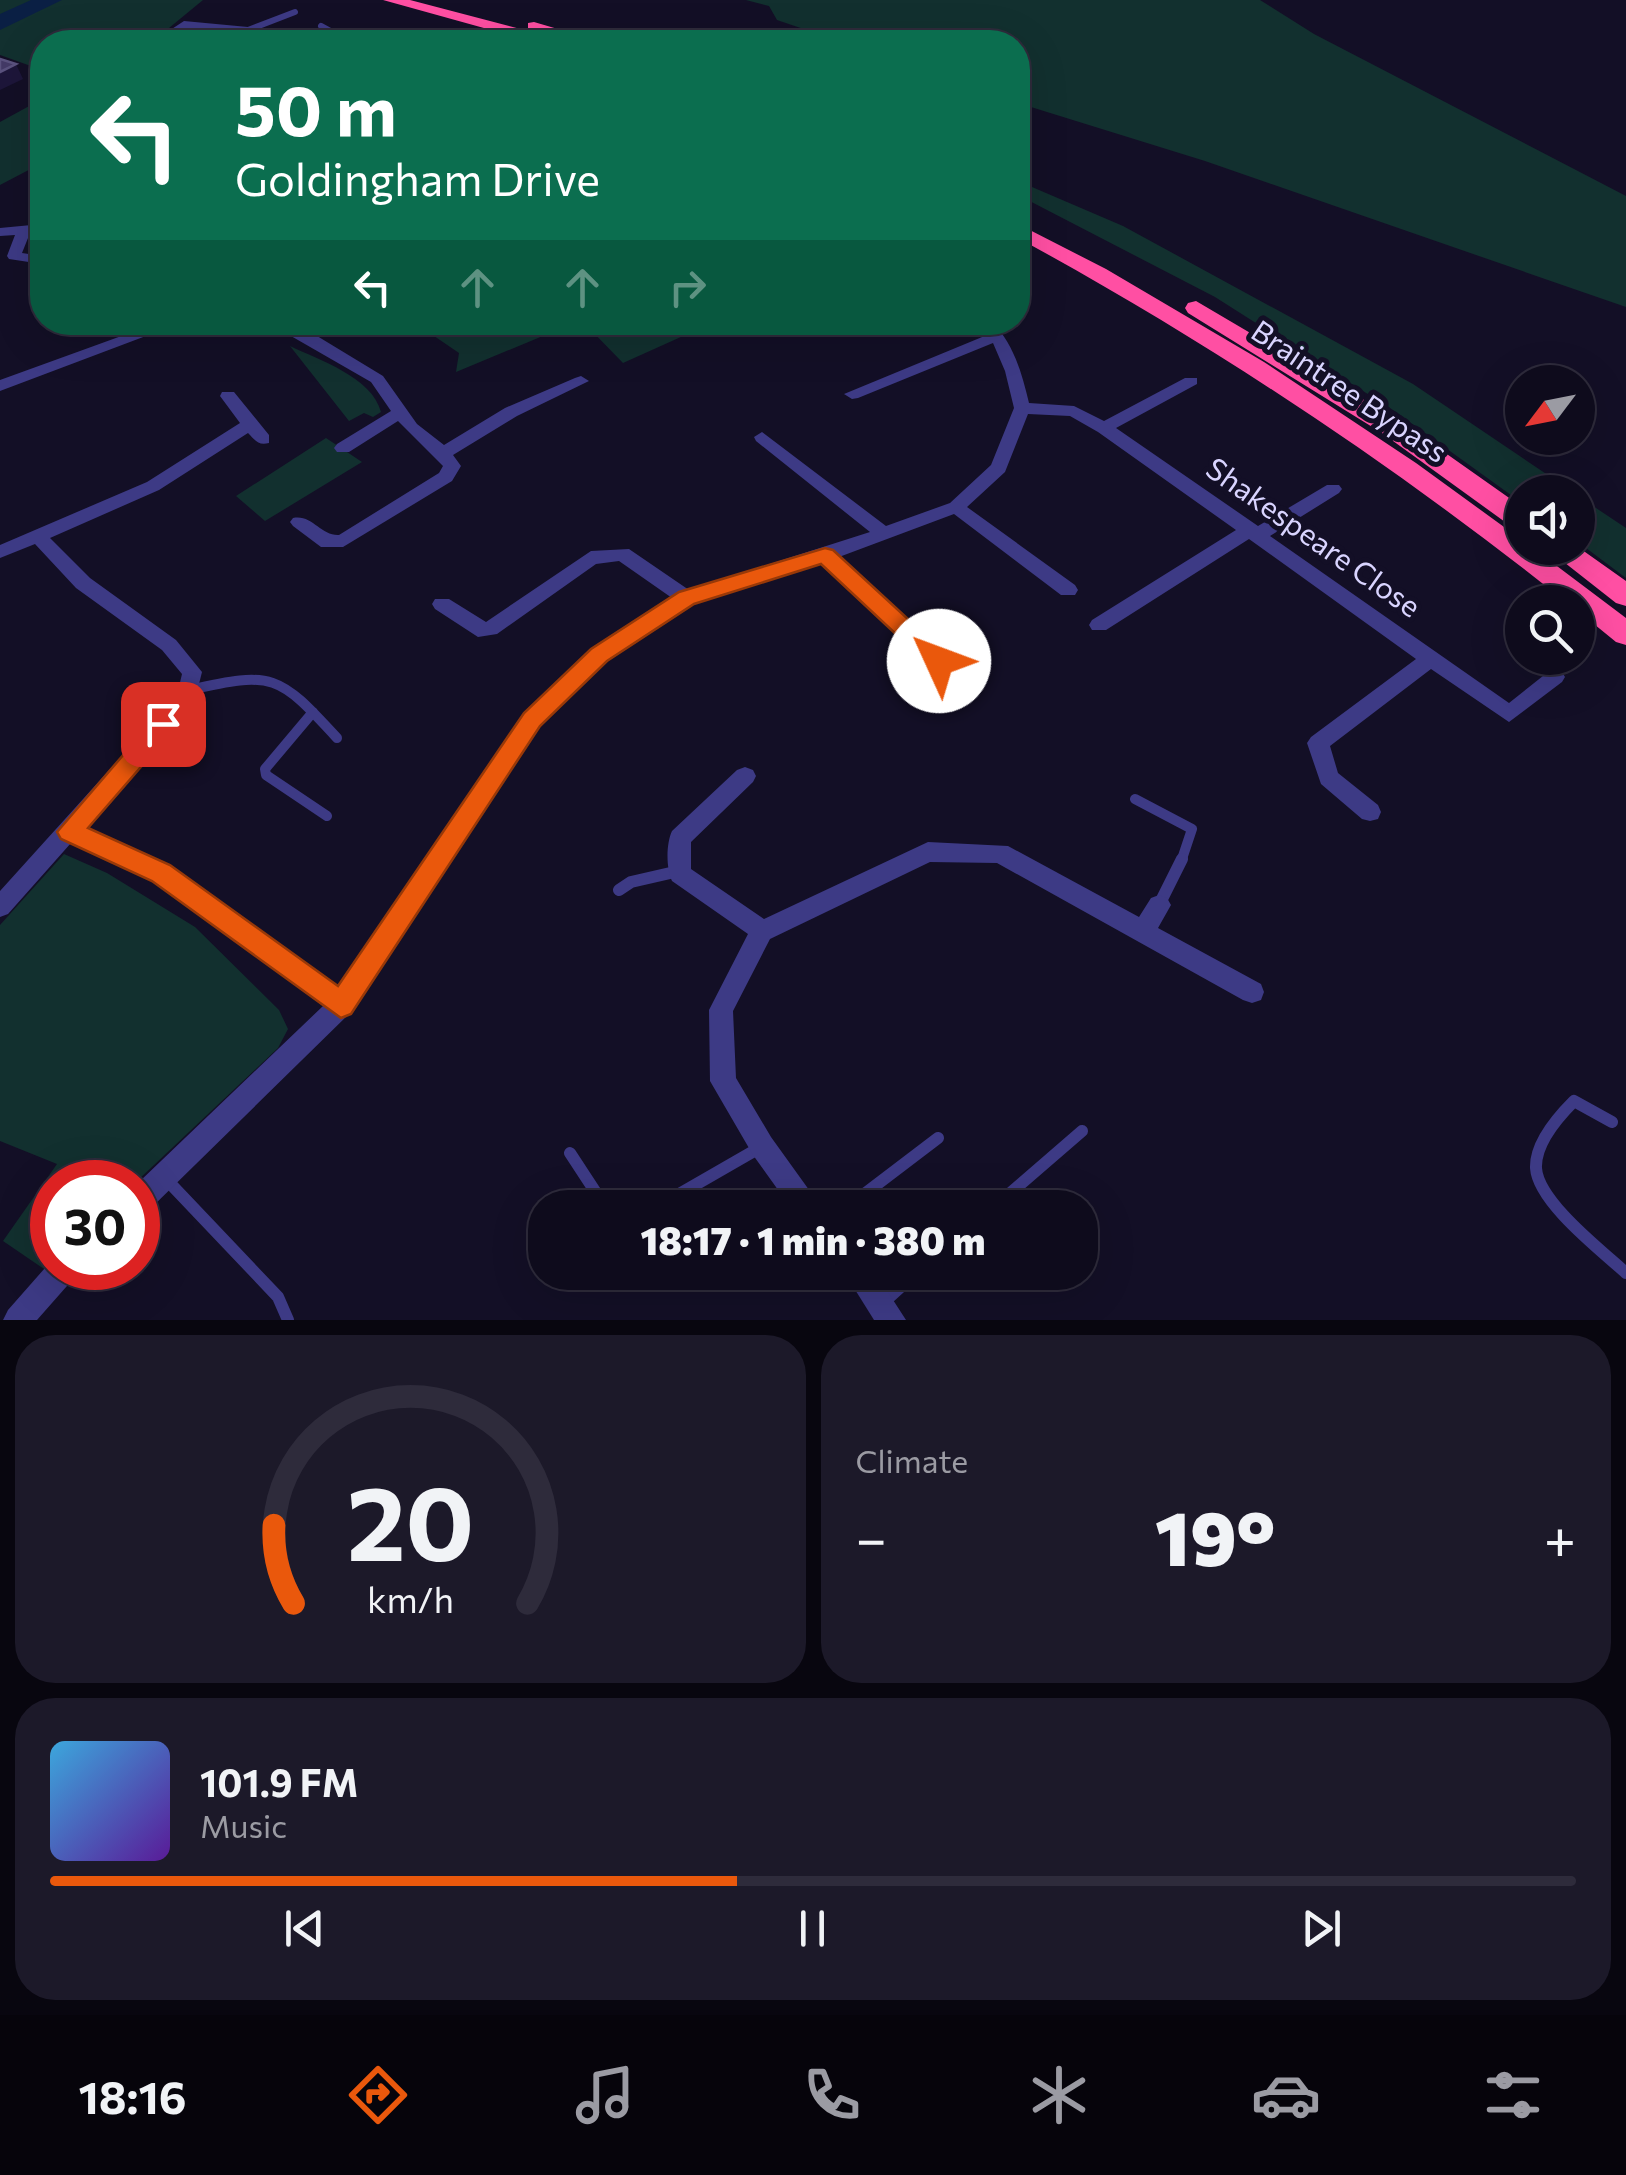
<!DOCTYPE html>
<html lang="en">
<head>
<meta charset="utf-8">
<style>
  :root { --surface:#0e0b1c; --page:#1c1929; --text:#f1f3f6; --muted:#9b9ba3; --line:#2e2b3b; --accent:#ea580c }
  body { margin:0; font-family:Commissioner,sans-serif; background:var(--page); color:var(--text); height:100vh; display:flex; flex-direction:column; font-size:38px; white-space:nowrap }
  * { box-sizing:border-box; margin:0 }
  p { font-size:32px; color:var(--muted) }
  .icon { flex:none; width:55px; height:55px; fill:none; stroke:currentColor; stroke-width:2; stroke-linecap:round; stroke-linejoin:round }
  .map { position:relative; height:1320px; overflow:hidden }
  .drawer { display:flex; flex-direction:column; gap:15px; padding:15px; background:#08060f; flex:1 }
  .drawer>* { flex:none }
  .banner { position:absolute; left:30px; top:30px; width:1000px; height:305px; border-radius:40px; box-shadow:0 10px 40px #0002,0 0 0 2px var(--line); background:#0b6e4f; color:#fff; overflow:hidden }
  .needle { width:65px; rotate:238deg }
  .controls { position:absolute; left:1505px; top:365px; display:grid; gap:20px }
  .controls a { display:grid; place-items:center; width:90px; height:90px; border-radius:50%; background:var(--surface); box-shadow:0 10px 40px #0002,0 0 0 2px var(--line); font-size:50px }
  .speed { position:absolute; left:30px; top:1160px; display:flex; gap:20px; font-size:50px; font-weight:700; text-align:center }
  .speed>* { display:grid; place-content:center; width:130px; height:130px; border-radius:50%; background:var(--surface); box-shadow:0 10px 40px #0002,0 0 0 2px var(--line); line-height:1 }
  .speed .limit { border:15px solid #d22; background:#fff; color:#111 }
  .pin { position:absolute; display:grid; place-items:center; width:85px; height:85px; color:#fff; margin:-42px; border-radius:20px; box-shadow:0 5px 15px #0006 }
  .me { position:absolute; width:110px; margin:-55px; rotate:313deg; stroke-linejoin:round; filter:drop-shadow(0 0 8px #0008) }
  .turn { display:flex; align-items:center; gap:35px; height:210px; padding:0 40px; font-size:45px }
  .turn .icon { width:130px; height:130px; stroke-width:2.5 }
  .turn b { display:block; font-size:70px; line-height:85px }
  .lanes { display:flex; align-items:center; height:95px; padding:0 40px; background:#0003; justify-content:center; gap:50px; direction:ltr }
  .lanes .off { opacity:.35 }
  .big { font-size:75px; font-weight:800; line-height:1.1 }
  .drawer .card { flex:1; display:flex; flex-direction:column; justify-content:center; gap:15px; min-width:0; padding:0 35px; border-radius:40px; background:var(--page) }
  .drawer .dial { align-items:center; gap:0 }
  .dial svg { height:260px; overflow:visible; fill:none; stroke:var(--line); stroke-width:7; stroke-linecap:round; text-anchor:middle }
  .dial text { fill:var(--text); stroke:none }
  .song { display:flex; align-items:center; gap:30px }
  .cover { width:120px; height:120px; border-radius:15px; background:linear-gradient(135deg,hsl(200 70% 55%),hsl(270 70% 35%)) }
  .played { height:10px; border-radius:5px; background:linear-gradient(90deg,var(--accent) 45%,var(--line) 45%) }
  .keys { display:flex; justify-content:space-around; direction:ltr }
  .heat { display:flex; justify-content:space-between; align-items:center; font-size:55px; direction:ltr }
  .drawer .tiles { flex:1; display:grid; gap:15px; grid-template-columns:1fr 1fr }
  .card:last-child { grid-column:span 2 }
  .trip { position:absolute; left:528px; top:1190px; width:570px; height:100px; border-radius:40px; background:var(--surface); box-shadow:0 10px 40px #0002,0 0 0 2px var(--line); font-weight:800; line-height:100px; text-align:center }
  .tabs { display:flex; height:160px; justify-content:space-around; align-items:center; background:#06040b; color:var(--muted) }
  .tabs .icon { width:70px; height:70px }
  .tabs .current { color:var(--accent) }
  .tabs b { font-size:45px; color:var(--text) }
  .map>svg:first-child { display:block }
  .green { fill:#12302f }
  .lines { fill:none; stroke-linecap:round; stroke-linejoin:round }
  .river { fill:#0a1f44; fill-rule:evenodd }
  .lane-far2 { stroke:#3d3a85; stroke-width:6 }
  .lane-far1 { stroke:#3d3a85; stroke-width:10 }
  .lane { stroke:#3d3a85; stroke-width:12 }
  .street { fill:#3d3a85; fill-rule:evenodd }
  .highway { fill:#ff4fa3; fill-rule:evenodd }
  .shaded-wall { fill:#1d163a }
  .building { fill:#433a66; stroke:#5a527e; stroke-width:2.5 }
  .route { fill:#ea580c; stroke:#983908; stroke-width:2.5 }
  .labels { text-anchor:middle; stroke-width:10; stroke-linejoin:round; paint-order:stroke }
  .street-label { font-size:30px; fill:#d9d4ff; stroke:#130f26 }
</style>
</head>
<body>
<div class="map">
<svg width="1626" height="1320" viewBox="0 0 1626 1320">
  <rect width="100%" height="100%" fill="#130f26"/>
  <path class="green" d="M0,0H203L152,42H42V70L0,55Z
    M746,0H1260L1314,34L1626,196V307L1205,161L1018,103V42H842L777,20L769,6Z
    M42,99V163L0,185V122Z
    M1018,181L1123,226L1413,384L1573,492H1522V503L1393,410L1215,297L1018,195Z
    M415,323H574L456,372L459,353Z
    M584,323H712L623,363Z
    M290,346C319,360 372,377 381,412L373,417L364,413L349,421Z
    M326,438L362,462L265,521L236,496Z
    M1578,496L1626,528V578L1578,542Z
    M64,854L107,873L195,927L279,1010L288,1029L278,1048L136,1182H52V1261L44,1269L3,1241L57,1164L0,1141V925Z"/>
  <g class="lines">
    <path class="river" d="M31,0H62L0,30V14Z"/>
    <path class="lane-far2" d="M321,26L350,42
      M248,30L295,12"/>
    <path class="lane-far1" d="M189,690C274,671 278,674 337,738
      M313,712L265,769L266,775L327,816
      M1135,799L1192,829L1181,862"/>
    <path class="lane" d="M619,890L631,882L679,871
      M1159,905L1182,859
      M1612,1122L1574,1101C1558,1117 1535,1144 1536,1168C1538,1202 1602,1251 1626,1273
      M570,1153L606,1208
      M165,1178L278,1297L288,1320
      M655,1208L761,1147
      M846,1208L938,1138
      M993,1208L1082,1131
      M883,1303L917,1272"/>
    <path class="street" d="M184,21L248,27L281,42H267L246,33L186,28L165,42H152Z
      M42,224V232L30,233L22,253L42,256V264L9,259L7,256L15,235L0,236V228Z
      M160,322H183L0,391V380Z
      M278,322H294L383,376L417,424L444,445L505,408L575,378L581,376L589,381L517,416L453,455L461,466L452,481L343,547H321L293,526L290,522L293,518C312,514 321,536 339,535L439,473L443,466L398,421L349,452H337L334,448L337,444L391,411L371,382L291,336Z
      M766,322L801,326L837,322C817,337 786,340 766,322Z
      M976,322H992C1014,344 1022,374 1029,403L1074,406L1104,421L1185,378H1197V384L1116,428L1258,526L1327,485H1339L1342,489L1339,493L1270,536L1509,703L1548,672H1562L1565,677L1562,682L1509,722L1431,669L1330,746L1338,773L1378,805L1381,812L1378,819L1370,821L1362,819L1321,784L1307,743L1311,737L1416,659L1249,539L1106,630H1092L1089,625L1092,620L1236,530L1098,432L1070,416L1028,414L1005,472L967,507L1075,585L1078,590L1075,595H1061L954,514L839,557L946,656L949,661L946,666H932L822,563L693,603L606,660L539,725L350,1013L148,1211L138,1215V1183L323,1006L153,880L71,843L8,914L0,917V891L177,695L182,674L162,650L76,588L35,544L0,558V545L147,482L240,423L220,396L222,392H234L269,435V443C258,446 255,440 248,433L159,490L50,538L90,578L176,640L202,672L194,704L84,828L169,866L338,988L525,713L592,650L672,598L619,561L596,564L497,634L478,637L435,609L432,604L435,599H449L486,622L591,551L629,549L689,590L870,532L756,441L754,437L762,432L886,526L950,503L991,465L1014,408L1005,371L993,343L858,398L852,399L844,394L987,335Z
      M745,767L753,770L756,776L753,782L691,842V869L764,919L928,842L1008,846L1139,917L1151,898L1159,895L1167,898L1171,905L1158,928L1261,984L1264,992L1261,1000L1252,1003L1243,1000L997,863L930,862L770,939L733,1011L736,1078L771,1137L822,1208H791L753,1155L710,1081L709,1010L748,934L672,881C666,868 666,844 672,831L737,770Z
      M52,1260V1268H78L74,1278L37,1320H3L8,1310Z
      M844,1272H875L906,1320H874Z"/>
    <path class="highway" d="M383,0H410L528,31V23L534,22L602,42H575L534,32L561,42H534Z
      M1018,224L1106,269L1264,362L1416,463L1522,540V548H1533L1626,618V645L1616,642L1578,611V602H1566C1394,465 1211,343 1018,238Z
      M1196,301L1400,421L1522,507V529L1512,527L1382,433L1188,313L1185,308L1188,303Z
      M1578,547L1626,581V606L1616,603L1546,548Z"/>
  </g>
  <path class="shaded-wall" d="M16,64L23,79L0,90V72Z"/>
  <path class="building" d="M0,59L16,64L0,72Z"/>
  <path class="route" d="M825,548L833,550L947,655L950,661L947,667H931L821,564L694,604L607,661L540,726L351,1014L341,1018L152,881L61,839L57,832L155,718H172L175,724L172,731L88,828L170,865L338,986L524,713L591,649L679,592Z"/>
  <g class="labels">
    <g class="street-label">
      <text transform="translate(1349 392) rotate(34)" y="10">Braintree Bypass</text>
      <text transform="translate(1313 538) rotate(35)" y="10">Shakespeare Close</text>
    </g>
  </g>
</svg>
<div class="controls">
<a><svg class="needle" viewBox="-14 -14 28 28"><path d="M0-13l5 13h-10z" fill="#e53935"/><path d="M0 13l5-13h-10z" fill="#9b9ba3"/></svg></a>
<a><svg class="icon" aria-label="sound" viewBox="0 0 24 24"><path d="M4 9h4l5-4v14l-5-4H4zM17 9q2 3 0 6"/></svg></a>
<a><svg class="icon" aria-label="search" viewBox="0 0 24 24"><circle cx="10" cy="10" r="6"/><path d="M15 15l6 6"/></svg></a>
</div>
<div class="speed"><div class="limit">30</div></div>
<div class="pin" style="left:163px;top:724px;background:#d93025"><svg class="icon" aria-label="arrive" viewBox="0 0 24 24"><path d="M6 21V4h12l-3 4 3 4H6"/></svg></div>
<svg class="me" style="left:939px;top:661px" viewBox="-20 -20 40 40"><circle r="19" fill="#fff"/><path d="M0-13L10 11 0 6-10 11z" fill="#ea580c"/></svg>
<div class="trip">18:17 · 1 min · 380 m</div>
<div class="banner">
<div class="turn"><svg class="icon" aria-label="left" viewBox="0 0 24 24"><path d="M17 20v-9H6M10 6l-5 5 5 5"/></svg><div><b>50 m</b>Goldingham Drive</div></div>
<div class="lanes"><svg class="icon" aria-label="left" viewBox="0 0 24 24"><path d="M17 20v-9H6M10 6l-5 5 5 5"/></svg><svg class="icon off" aria-label="ahead" viewBox="0 0 24 24"><path d="M12 20V5M6 11l6-6 6 6"/></svg><svg class="icon off" aria-label="ahead" viewBox="0 0 24 24"><path d="M12 20V5M6 11l6-6 6 6"/></svg><svg class="icon off" aria-label="right" viewBox="0 0 24 24"><path d="M7 20v-9h11M14 6l5 5-5 5"/></svg></div>
</div>
</div>
<section class="drawer">
<div class="tiles">
<div class="card dial"><svg viewBox="0 0 100 80">
<path d="M14 69A42 42 0 1 1 86 69"/>
<path d="M14 69A42 42 0 0 1 8 45" stroke="#ea580c"/>
<text x="50" y="56" font-size="32" font-weight="700">20</text>
<text x="50" y="72" font-size="11">km/h</text>
</svg></div>
<div class="card"><p>Climate</p>
<div class="heat"><a>−</a><b class="big">19°</b><a>+</a></div>
</div>
<div class="card">
<div class="song"><i class="cover"></i><div><b>101.9 FM</b><p>Music</p></div></div>
<div class="played"></div>
<div class="keys"><svg class="icon" aria-label="previous" viewBox="0 0 24 24"><path d="M18 5L8 12l10 7zM5 5v14"/></svg><svg class="icon" aria-label="pause" viewBox="0 0 24 24"><path d="M8 5v14M16 5v14"/></svg><svg class="icon" aria-label="next" viewBox="0 0 24 24"><path d="M6 5l10 7-10 7zM19 5v14"/></svg></div>
</div>
</div>
</section>
<nav class="tabs">
<b>18:16</b>
<svg class="icon current" aria-label="directions" viewBox="0 0 24 24"><path d="M12 3l9 9-9 9-9-9zM9 14v-3h6M13 9l2 2-2 2"/></svg>
<svg class="icon" aria-label="music" viewBox="0 0 24 24"><path d="M9 18V5l10-2v13"/><circle cx="6" cy="18" r="3"/><circle cx="16" cy="16" r="3"/></svg>
<svg class="icon" aria-label="phone" viewBox="0 0 24 24"><path d="M5 4h4l2 5-3 2q2 4 5 5l2-3 5 2v4C11 20 4 13 5 4z"/></svg>
<svg class="icon" aria-label="climate" viewBox="0 0 24 24"><path d="M12 3v18M4 7l16 10M4 17L20 7"/></svg>
<svg class="icon" aria-label="car" viewBox="0 0 24 24"><path d="M5 17H2v-5l4-1 3-4h7l3 4 3 1v5h-3M9 17h6M6 11h13"/><circle cx="7" cy="17" r="2"/><circle cx="17" cy="17" r="2"/></svg>
<svg class="icon" aria-label="filters" viewBox="0 0 24 24"><path d="M4 7h16M4 17h16"/><circle cx="9" cy="7" r="2"/><circle cx="15" cy="17" r="2"/></svg>
</nav>
</body>
</html>
